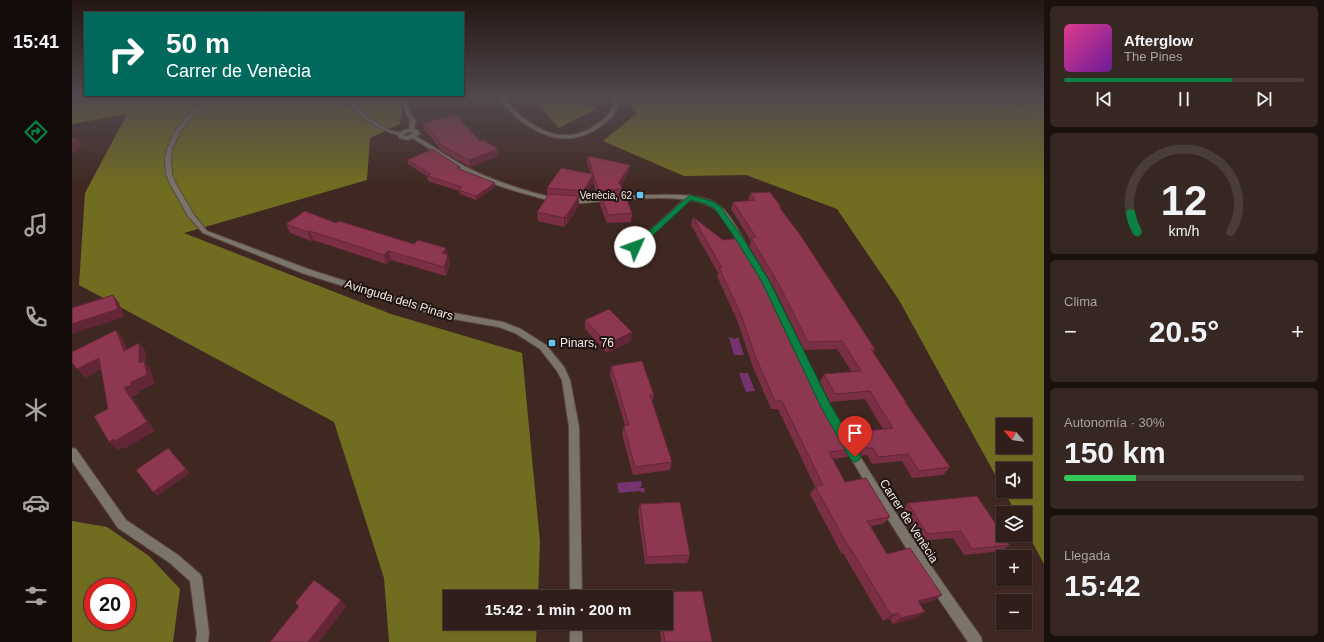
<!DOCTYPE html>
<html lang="es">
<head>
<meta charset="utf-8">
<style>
  :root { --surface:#2f1e19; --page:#372722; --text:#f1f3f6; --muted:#a7a2a2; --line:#4a3c38; --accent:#0b8043 }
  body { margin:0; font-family:Helvetica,sans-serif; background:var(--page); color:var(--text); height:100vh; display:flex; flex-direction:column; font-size:15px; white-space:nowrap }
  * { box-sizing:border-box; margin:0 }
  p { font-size:13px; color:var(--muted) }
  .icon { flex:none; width:22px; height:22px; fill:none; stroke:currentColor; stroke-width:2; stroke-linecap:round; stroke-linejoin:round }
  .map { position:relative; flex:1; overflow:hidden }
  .panel { display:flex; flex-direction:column; gap:6px; padding:6px; background:#1a100e; width:280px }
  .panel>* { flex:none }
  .guide { position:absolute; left:12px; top:12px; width:380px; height:84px; border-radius:0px; box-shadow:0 1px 3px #0004,0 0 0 1px var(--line); background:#00695c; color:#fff; overflow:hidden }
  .needle { width:26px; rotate:299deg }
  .controls { position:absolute; left:924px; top:418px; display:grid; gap:8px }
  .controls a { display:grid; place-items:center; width:36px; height:36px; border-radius:0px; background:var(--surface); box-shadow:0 1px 3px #0004,0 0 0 1px var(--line); font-size:20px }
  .speed { position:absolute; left:12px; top:578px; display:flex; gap:8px; font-size:20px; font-weight:700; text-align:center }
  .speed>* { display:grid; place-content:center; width:52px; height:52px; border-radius:50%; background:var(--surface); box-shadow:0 1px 3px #0004,0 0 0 1px var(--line); line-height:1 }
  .speed .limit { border:6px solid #d22; background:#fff; color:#111 }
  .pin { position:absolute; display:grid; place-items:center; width:34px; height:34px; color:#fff; margin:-41px -17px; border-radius:50% 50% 50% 0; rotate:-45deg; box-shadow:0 0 4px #0007 }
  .pin .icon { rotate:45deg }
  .me { position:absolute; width:44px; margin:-22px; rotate:47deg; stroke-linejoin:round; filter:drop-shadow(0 0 3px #0008) }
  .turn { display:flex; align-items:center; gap:14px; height:84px; padding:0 16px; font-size:18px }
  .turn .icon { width:52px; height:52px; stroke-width:2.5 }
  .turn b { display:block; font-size:28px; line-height:34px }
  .big { font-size:30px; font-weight:600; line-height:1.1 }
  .panel .card { flex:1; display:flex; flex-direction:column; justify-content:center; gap:6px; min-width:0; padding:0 14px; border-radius:6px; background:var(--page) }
  .panel .dial { align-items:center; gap:0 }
  .dial svg { height:104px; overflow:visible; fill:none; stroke:var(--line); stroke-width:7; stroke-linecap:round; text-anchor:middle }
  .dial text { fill:var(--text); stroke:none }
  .song { display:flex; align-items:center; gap:12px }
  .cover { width:48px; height:48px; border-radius:6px; background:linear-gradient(135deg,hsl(330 70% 55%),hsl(280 70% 35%)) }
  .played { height:4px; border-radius:2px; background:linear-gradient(90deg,var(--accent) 70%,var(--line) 70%) }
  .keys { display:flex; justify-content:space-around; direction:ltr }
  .heat { display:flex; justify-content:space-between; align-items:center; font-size:22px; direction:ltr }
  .charge { height:6px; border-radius:3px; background:linear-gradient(90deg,#34c759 30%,var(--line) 0) }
  .trip { position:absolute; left:371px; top:590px; width:230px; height:40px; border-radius:0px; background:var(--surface); box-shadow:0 1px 3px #0004,0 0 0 1px var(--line); font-weight:600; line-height:40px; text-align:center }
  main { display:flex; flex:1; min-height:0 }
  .menu { display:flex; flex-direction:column; width:72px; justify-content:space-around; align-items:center; background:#130c0a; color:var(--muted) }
  .menu .icon { width:28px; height:28px }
  .menu .on { color:var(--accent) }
  .menu b { font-size:18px; color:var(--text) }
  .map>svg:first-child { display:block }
  .forest { fill:#716d20; fill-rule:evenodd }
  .water { fill:#75346f }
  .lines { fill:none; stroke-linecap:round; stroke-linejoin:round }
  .service-casing { stroke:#5d4740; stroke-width:2 }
  .minor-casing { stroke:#5d4740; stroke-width:2 }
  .path { stroke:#95817b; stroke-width:1.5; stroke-dasharray:0.5 2; stroke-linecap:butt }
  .service { fill:#7b746b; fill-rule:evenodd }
  .minor { fill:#7b746b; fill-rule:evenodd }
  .wall { fill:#7a2f45 }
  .shaded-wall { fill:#632638 }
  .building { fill:#8e3750; stroke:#632638 }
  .route { fill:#0b8043; stroke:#07532c }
  .poi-dot { fill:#66c4ef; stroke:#1e1411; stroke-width:1.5 }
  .labels { text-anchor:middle; stroke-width:4; stroke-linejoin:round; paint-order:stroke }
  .far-poi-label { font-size:10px; fill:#f9e9e4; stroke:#1e1411; text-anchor:end }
  .street-label { font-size:12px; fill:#f9e9e4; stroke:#1e1411 }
  .poi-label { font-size:12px; fill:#f9e9e4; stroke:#1e1411; text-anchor:start }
</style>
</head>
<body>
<main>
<nav class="menu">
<b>15:41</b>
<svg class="icon on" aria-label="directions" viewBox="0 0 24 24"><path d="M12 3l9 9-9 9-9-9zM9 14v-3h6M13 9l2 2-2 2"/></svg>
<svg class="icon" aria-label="music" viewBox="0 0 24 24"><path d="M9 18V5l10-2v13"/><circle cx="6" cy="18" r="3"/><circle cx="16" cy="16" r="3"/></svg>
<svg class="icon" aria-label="phone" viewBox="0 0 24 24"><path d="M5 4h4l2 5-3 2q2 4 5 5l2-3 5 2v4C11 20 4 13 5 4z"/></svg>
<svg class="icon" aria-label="climate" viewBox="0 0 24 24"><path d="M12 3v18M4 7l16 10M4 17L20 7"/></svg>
<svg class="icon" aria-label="car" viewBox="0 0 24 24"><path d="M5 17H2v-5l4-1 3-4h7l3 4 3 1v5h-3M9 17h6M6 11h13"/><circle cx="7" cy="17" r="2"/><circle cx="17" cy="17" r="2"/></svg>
<svg class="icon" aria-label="filters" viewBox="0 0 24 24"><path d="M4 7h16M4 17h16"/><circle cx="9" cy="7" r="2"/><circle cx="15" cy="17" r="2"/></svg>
</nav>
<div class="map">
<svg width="972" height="642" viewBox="0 0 972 642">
  <rect width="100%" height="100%" fill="#3f2821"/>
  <path class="forest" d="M0,98H332L328,124L298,138L295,180L112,233L319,314L450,353L468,542L466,597H378V623H465L464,642H317L312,578L262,422L7,285L13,193L55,114L0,124Z
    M461,98H507L524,109L487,128Z
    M552,98H972V564L953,529V513H944L932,491H953V469H931V489L827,300L765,209L674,175L612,176L531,141L565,113ZM931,425H953V447H931Z
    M0,521L35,527L77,556L108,589L101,642H0ZM21,587H55V621H21Z"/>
  <path class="water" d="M657,337L663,339L666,337L672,355H662Z
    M667,373H676L683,391L674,392Z
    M569,481L570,486L567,488H572L573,491L571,493L568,491L547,493L545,483Z"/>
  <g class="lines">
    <g class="service-casing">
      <path id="service" d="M618,195L620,196V198L565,248H561L560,247L561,246L616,196Z"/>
    </g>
    <g class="minor-casing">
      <path id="minor" d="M133,98H138L122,114L109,130L100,149L99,159L100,174L104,184L122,215L135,231L236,269L360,309L431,322L449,329L474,345L492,367L498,380L507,427L510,597H498L497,427L490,380L485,371L468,349L443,333L427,327L375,318L356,313L230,273L131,233L116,216L98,184L94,174L93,159L95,149L104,130L119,112Z
        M273,98H278C285,109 315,134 328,132C331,131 334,129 337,129L338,121L333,111L330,98H334L337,111L344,121L342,129L346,130L348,134L344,136C361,146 377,158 394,167C423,182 454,191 486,199L487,200L484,202C451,194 418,185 387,168C371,159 356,147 340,138L336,140L327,138L326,135C305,129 285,117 273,98ZM337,132L342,133L335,136H332V134Z
        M426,98H431C456,126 490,150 525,124C533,118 540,113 542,102L537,98H542L546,102C546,113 537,120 529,126C491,154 452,130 426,98Z
        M575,195C596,195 630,192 648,206C659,215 669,235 676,247L675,248H671L646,212C625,190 550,200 521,202C513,203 500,205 494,201L497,199Z
        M719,332L723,335C735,358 745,383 758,406C804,486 855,562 909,637L910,642H896L858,586L794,484L751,410L715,335Z
        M0,448L4,449L54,520L106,555L128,574L130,578L137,633L136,642H124L125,633L118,581L98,563L46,528L0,461Z
        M498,623H510V642H498Z"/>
    </g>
    <path class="path" d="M908,98L972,118"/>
    <use href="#service" class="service"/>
    <use href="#minor" class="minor"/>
  </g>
  <path class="wall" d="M351,123L408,141L426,149L427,156L398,167L368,150L367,147L352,129Z
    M516,156L558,165L557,172L549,185L550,189V195L560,213L559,222L535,223L528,205L529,198H526L521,182L511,198H507V205L495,224H494L492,227L466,221L465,212L476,195H475V188L519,173L515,163Z
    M335,160L388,169L423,187L404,200L388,194L387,191L356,181L355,176L336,164Z
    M678,193L709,207V210L803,349L801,352L834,402L833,403L878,467L871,475L840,478L830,461L800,464L795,455L789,456L780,439L785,432L811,429L793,399L758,402L748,382L752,374L780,372L765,349L732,350L702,288L677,246L679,241L659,209L661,202L676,201Z
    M621,217L725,342L722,347L736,375L750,395L748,399L767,433L781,449L775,457L761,459L773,482L818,517L811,524L799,526L815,554L870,595L861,601L848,604L853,612L844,618L821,624L818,619L811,621L771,553H769L738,494L743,487L706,409H699L681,367L665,320L645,276L646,273L619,225Z
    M264,223L376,255L378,264L374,276L319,260L314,264L241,240L239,241L218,233L214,224Z
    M513,320L559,341L535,353L513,329Z
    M539,366L582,395L580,403L600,462L598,470L561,475L550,434L552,426L553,425L538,375Z
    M836,503L938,545L929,551L892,555L881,538L848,541L830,510Z
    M568,504L618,555L615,563L573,564L566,512Z
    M630,591L640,642H589L587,623H594V597H584L586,592Z"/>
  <path class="shaded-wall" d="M5,137L9,144L0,155V144Z
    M426,149L427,156L398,167L397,160Z
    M558,165L557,172L546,189V184Z
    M521,175V182L511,198V191Z
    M423,183V187L404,200V196Z
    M507,196V205L495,224V215Z
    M494,215V224L492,227V218Z
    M238,231L241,240L239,241L235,232Z
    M374,248L378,264L374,276L370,253Z
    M316,251L319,260L314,264L312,255Z
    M41,295L47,303L52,317L0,334V324Z
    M44,330L51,339L60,360L52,351Z
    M560,332L559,341L535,353L536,344Z
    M67,343L74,352V364L79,370L83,384L67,391V394L60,397L83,431L52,449L50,448L46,450L37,442L52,388L59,382L67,363Z
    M27,358L35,366L13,378L5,369Z
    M96,448L118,473L85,496L81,492Z
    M870,595L861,601L837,607L846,601Z
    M269,600L274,607L247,642H236Z
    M853,612L844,618L821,624L829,618Z
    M826,613L818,619L811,621L819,615Z"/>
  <path class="building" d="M384,115L408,141L412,140L426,149L397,160L366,143L368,142L351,123Z
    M5,137L0,144V139Z
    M360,149L388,167L385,168L423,183L404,196L387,190L390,187L355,176L359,174L335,160Z
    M516,156L558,165L546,184H549L550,189L527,191L521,175L511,191L475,188L489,168L521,174Z
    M698,192L709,207H707L727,233L803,349H799L834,402H833L878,467L847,471L836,454L806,457L801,448H795L785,432L821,428L798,391L763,394L752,374L789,371L770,341L736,342L705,281L679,238L684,237L661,202L683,200L678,193Z
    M477,194L507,196L495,215H494L492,218L465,212Z
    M553,194L560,213L536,215L529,196Z
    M233,211L264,223L267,221L342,244L346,240L374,248L370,253L376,255L372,267L316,251L312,255L238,231L235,232L214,224Z
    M621,217L651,240L670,238L672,240L706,302L725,342H720L736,375H740L750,395H746L767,433H771L781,449L757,452L773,482L794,478L818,517L795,521L815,554L838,548L870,595L846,601L853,612L829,618L826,613L819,615L777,546H776L743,486L751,485L710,401H703L684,358L668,312L647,268H650Z
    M41,295L46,309L0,324V308Z
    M537,309L560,332L536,344L513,320Z
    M44,330L52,351L67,343V363L72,361L75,375L59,382V385L52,388L75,422L43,441L42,439L37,442L22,416L36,409L27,358L5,369L0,363V352Z
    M570,361L582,395H578L600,462L563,467L552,426L557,425L539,366Z
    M96,448L114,469L81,492L64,470Z
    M905,496L938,545L900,549L889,531L855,534L836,503Z
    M608,502L618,555L575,557L568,504Z
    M242,580L269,600L236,642H198L227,606L223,603Z
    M630,591L640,642H593L590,623H594V597H586V592Z"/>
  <linearGradient id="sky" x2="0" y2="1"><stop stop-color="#231612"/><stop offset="0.52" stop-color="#52484e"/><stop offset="1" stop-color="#52484e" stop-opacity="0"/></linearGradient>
  <rect width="972" height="188" fill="url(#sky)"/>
  <path class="route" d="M618,195L639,201L648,206L673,241L698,282L758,404L787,453L789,457L787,460L783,462L779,460L749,407L690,282L665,241L643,209L634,204L619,200L566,249H561L559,247Z"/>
  <g class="poi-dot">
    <rect x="564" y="191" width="8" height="8" rx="2"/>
    <rect x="476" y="339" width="8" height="8" rx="2"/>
  </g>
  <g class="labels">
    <g class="far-poi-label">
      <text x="560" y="199">Venècia, 62</text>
    </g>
    <g class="street-label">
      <text transform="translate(327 300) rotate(17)" y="4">Avinguda dels Pinars</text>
      <text transform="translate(837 521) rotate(57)" y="4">Carrer de Venècia</text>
    </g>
    <g class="poi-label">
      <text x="488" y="347">Pinars, 76</text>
    </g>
  </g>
</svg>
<div class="controls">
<a><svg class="needle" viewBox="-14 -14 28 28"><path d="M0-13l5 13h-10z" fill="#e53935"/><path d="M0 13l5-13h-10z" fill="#a7a2a2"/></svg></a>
<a><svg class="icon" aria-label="sound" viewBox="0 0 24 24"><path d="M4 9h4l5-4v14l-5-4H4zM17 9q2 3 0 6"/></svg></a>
<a><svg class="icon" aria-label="layers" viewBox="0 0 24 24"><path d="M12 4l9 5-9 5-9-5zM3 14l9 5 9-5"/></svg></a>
<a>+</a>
<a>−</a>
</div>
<div class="speed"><div class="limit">20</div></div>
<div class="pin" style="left:783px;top:457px;background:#d93025"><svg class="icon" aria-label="arrive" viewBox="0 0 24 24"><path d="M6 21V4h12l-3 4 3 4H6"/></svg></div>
<svg class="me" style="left:563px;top:247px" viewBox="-20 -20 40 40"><circle r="19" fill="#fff"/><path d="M0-13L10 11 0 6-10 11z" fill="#0b8043"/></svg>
<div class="trip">15:42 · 1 min · 200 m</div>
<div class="guide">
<div class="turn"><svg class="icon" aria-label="right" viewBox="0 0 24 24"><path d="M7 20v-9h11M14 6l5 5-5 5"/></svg><div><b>50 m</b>Carrer de Venècia</div></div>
</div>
</div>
<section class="panel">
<div class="card">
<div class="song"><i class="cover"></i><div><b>Afterglow</b><p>The Pines</p></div></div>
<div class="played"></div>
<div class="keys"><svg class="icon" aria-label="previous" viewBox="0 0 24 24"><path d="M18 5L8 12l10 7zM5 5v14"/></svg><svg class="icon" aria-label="pause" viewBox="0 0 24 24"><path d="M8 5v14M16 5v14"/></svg><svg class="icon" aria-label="next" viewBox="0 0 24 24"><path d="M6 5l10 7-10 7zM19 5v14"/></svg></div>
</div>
<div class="card dial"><svg viewBox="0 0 100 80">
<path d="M14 69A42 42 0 1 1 86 69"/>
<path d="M14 69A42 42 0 0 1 9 55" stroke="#0b8043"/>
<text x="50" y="56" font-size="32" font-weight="700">12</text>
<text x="50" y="72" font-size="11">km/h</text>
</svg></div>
<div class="card"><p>Clima</p>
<div class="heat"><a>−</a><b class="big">20.5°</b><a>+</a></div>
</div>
<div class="card"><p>Autonomía · 30%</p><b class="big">150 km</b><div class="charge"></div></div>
<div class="card"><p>Llegada</p><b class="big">15:42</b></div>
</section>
</main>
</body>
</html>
